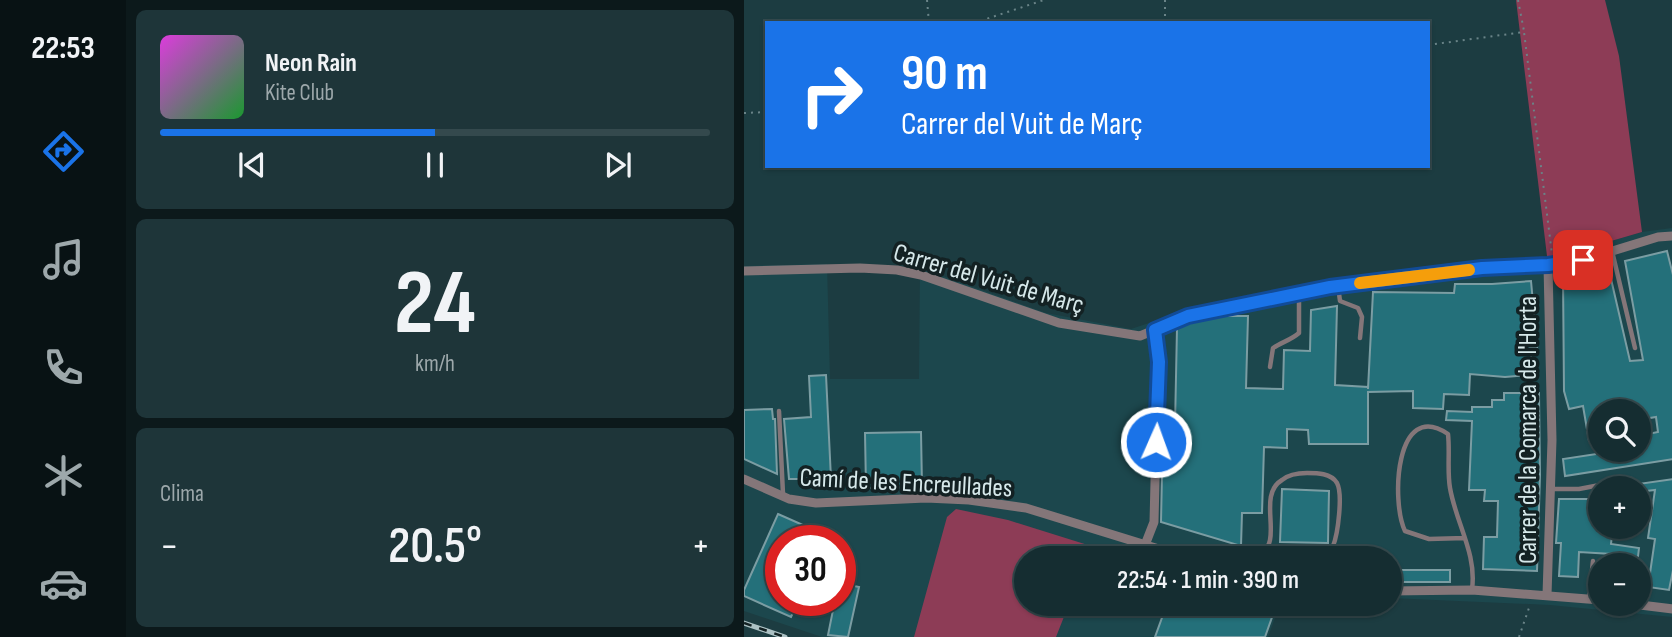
<!DOCTYPE html>
<html lang="es">
<head>
<meta charset="utf-8">
<style>
  :root { --surface:#152d31; --page:#1e3539; --text:#f1f3f6; --muted:#9da8ab; --line:#34494d; --accent:#1a73e8 }
  body { margin:0; font-family:"Sofia Sans Condensed",sans-serif; background:var(--page); color:var(--text); height:100vh; display:flex; flex-direction:column; font-size:26px; white-space:nowrap }
  * { box-sizing:border-box; margin:0 }
  p { font-size:23px; color:var(--muted) }
  .icon { flex:none; width:38px; height:38px; fill:none; stroke:currentColor; stroke-width:2; stroke-linecap:round; stroke-linejoin:round }
  .map { position:relative; flex:1; overflow:hidden }
  .panel { display:flex; flex-direction:column; gap:10px; padding:10px; background:#0c191b; width:618px }
  .panel>* { flex:none }
  .top-card { position:absolute; left:21px; top:21px; width:665px; height:147px; border-radius:0px; box-shadow:0 2px 5px #0004,0 0 0 2px var(--line); background:#1a73e8; color:#fff; overflow:hidden }
  .controls { position:absolute; left:844px; top:399px; display:grid; gap:14px }
  .controls a { display:grid; place-items:center; width:63px; height:63px; border-radius:50%; background:var(--surface); box-shadow:0 2px 5px #0004,0 0 0 2px var(--line); font-size:35px }
  .speed { position:absolute; left:21px; top:525px; display:flex; gap:14px; font-size:35px; font-weight:700; text-align:center }
  .speed>* { display:grid; place-content:center; width:91px; height:91px; border-radius:50%; background:var(--surface); box-shadow:0 2px 5px #0004,0 0 0 2px var(--line); line-height:1 }
  .speed .limit { border:10px solid #d22; background:#fff; color:#111 }
  .pin { position:absolute; display:grid; place-items:center; width:60px; height:60px; color:#fff; margin:-30px; border-radius:14px; box-shadow:0 4px 10px #0006 }
  .me { position:absolute; width:77px; margin:-38px; rotate:2deg; stroke-linejoin:round; filter:drop-shadow(0 0 5px #0008) }
  .turn { display:flex; align-items:center; gap:24px; height:147px; padding:0 21px; font-size:32px }
  .turn .icon { width:91px; height:91px; stroke-width:2.5 }
  .turn b { display:block; font-size:49px; line-height:60px }
  .big { font-size:52px; font-weight:600; line-height:1.1 }
  .panel .card { flex:1; display:flex; flex-direction:column; justify-content:center; gap:10px; min-width:0; padding:0 24px; border-radius:10px; background:var(--page) }
  .panel .dial { align-items:center; gap:0 }
  .dial b { font-size:91px; line-height:1 }
  .song { display:flex; align-items:center; gap:21px }
  .cover { width:84px; height:84px; border-radius:10px; background:linear-gradient(135deg,hsl(300 70% 55%),hsl(130 70% 35%)) }
  .played { height:7px; border-radius:4px; background:linear-gradient(90deg,var(--accent) 50%,var(--line) 50%) }
  .keys { display:flex; justify-content:space-around; direction:ltr }
  .heat { display:flex; justify-content:space-between; align-items:center; font-size:38px; direction:ltr }
  .trip { position:absolute; left:270px; top:546px; width:388px; height:70px; border-radius:35px; background:var(--surface); box-shadow:0 2px 5px #0004,0 0 0 2px var(--line); font-weight:600; line-height:70px; text-align:center }
  main { display:flex; flex:1; min-height:0 }
  .tab-bar { display:flex; flex-direction:column; width:126px; justify-content:space-around; align-items:center; background:#081214; color:var(--muted) }
  .tab-bar .icon { width:49px; height:49px }
  .tab-bar .selected { color:var(--accent) }
  .tab-bar b { font-size:32px; color:var(--text) }
  .map>svg:first-child { display:block }
  .built { fill:#1c474d; fill-rule:evenodd }
  .green { fill:#8d3c56 }
  .building { fill:#24707a; stroke:#7b9da3; stroke-width:2 }
  .lines { fill:none; stroke-linecap:round; stroke-linejoin:round }
  .path { stroke:#6a8488; stroke-width:2; stroke-dasharray:2 5; stroke-linecap:butt }
  .lane { stroke:#847679; stroke-width:4.5 }
  .street { stroke:#847679; stroke-width:9 }
  .rail-casing { stroke:#acc1c4; stroke-width:5 }
  .rail { stroke:#132123; stroke-width:2.5; stroke-dasharray:8; stroke-linecap:butt }
  .route-casing { stroke:#114b97; stroke-width:18 }
  .route { stroke:#1a73e8; stroke-width:12 }
  .slow { stroke:#f59e0b; stroke-width:12 }
  .labels { text-anchor:middle; stroke-width:7; stroke-linejoin:round; paint-order:stroke }
  .street-label { font-size:26px; fill:#d6e8ea; stroke:#132123 }
</style>
</head>
<body>
<main>
<nav class="tab-bar">
<b>22:53</b>
<svg class="icon selected" aria-label="directions" viewBox="0 0 24 24"><path d="M12 3l9 9-9 9-9-9zM9 14v-3h6M13 9l2 2-2 2"/></svg>
<svg class="icon" aria-label="music" viewBox="0 0 24 24"><path d="M9 18V5l10-2v13"/><circle cx="6" cy="18" r="3"/><circle cx="16" cy="16" r="3"/></svg>
<svg class="icon" aria-label="phone" viewBox="0 0 24 24"><path d="M5 4h4l2 5-3 2q2 4 5 5l2-3 5 2v4C11 20 4 13 5 4z"/></svg>
<svg class="icon" aria-label="climate" viewBox="0 0 24 24"><path d="M12 3v18M4 7l16 10M4 17L20 7"/></svg>
<svg class="icon" aria-label="car" viewBox="0 0 24 24"><path d="M5 17H2v-5l4-1 3-4h7l3 4 3 1v5h-3M9 17h6M6 11h13"/><circle cx="7" cy="17" r="2"/><circle cx="17" cy="17" r="2"/></svg>
</nav>
<section class="panel">
<div class="card">
<div class="song"><i class="cover"></i><div><b>Neon Rain</b><p>Kite Club</p></div></div>
<div class="played"></div>
<div class="keys"><svg class="icon" aria-label="previous" viewBox="0 0 24 24"><path d="M18 5L8 12l10 7zM5 5v14"/></svg><svg class="icon" aria-label="pause" viewBox="0 0 24 24"><path d="M8 5v14M16 5v14"/></svg><svg class="icon" aria-label="next" viewBox="0 0 24 24"><path d="M6 5l10 7-10 7zM19 5v14"/></svg></div>
</div>
<div class="card dial"><b>24</b><p>km/h</p></div>
<div class="card"><p>Clima</p>
<div class="heat"><a>−</a><b class="big">20.5°</b><a>+</a></div>
</div>
</section>
<div class="map">
<svg width="929" height="637" viewBox="0 0 929 637">
  <rect width="100%" height="100%" fill="#1c3c41"/>
  <path class="built" d="M928,228V617L806,605L646,598V558H282V604H536L524,637H78L0,611V266L83,264L86,379H175L176,268L302,313L387,329L441,311L593,281L816,256L898,232ZM856,411H894V450H856ZM856,488H894V527H856ZM37,541H96V600H37ZM856,565H894V604H856Z"/>
  <path class="green" d="M772,0H861L875,56L898,232L816,256H803Z
    M212,509L264,520L347,546L342,558H282V604H325L312,637H170L203,517Z"/>
  <path class="building" d="M923,251L929,275V459L821,476L819,459L879,450H894V436L914,432L912,417L894,420V411H856V440L845,441L839,406L825,409L820,391L819,276L864,266L886,361L899,360L881,261Z
    M787,281L793,347H786L788,365L785,366L786,375L761,377L726,374L725,395L700,394L699,409L669,408V391L624,392V444H565L564,430L543,429V448L520,447L518,513H498L497,546L417,522L419,425L431,426L433,328L446,323L478,316H504L502,388L539,389L540,350L566,351L567,310L593,306L591,385L624,387V389L629,292L710,293L711,284H748Z
    M82,375L87,479H45L40,419L67,417L65,376Z
    M760,393H795L796,475L793,571L739,569L740,537H753L754,501H740L741,490H725L728,421L702,420L703,411L728,412V407H748V400H760Z
    M28,409L29,419H31L33,474L0,459V410Z
    M177,432L178,487L122,488L121,433Z
    M929,479V570L925,590L904,587L911,539L904,538L911,490L894,492V484Z
    M538,489L585,491L584,543L536,542Z
    M815,499H856V527H869L867,544L895,548L893,565H867L868,554L835,552L834,577L815,576L817,543H812Z
    M34,514L68,529L63,541H37V600H55L47,617L0,596V590Z
    M646,570H706V582H646Z
    M96,583L115,587L104,637L84,635L91,600H96Z
    M423,604H524L532,606L521,637H411Z"/>
  <g class="lines">
    <path class="path" d="M183,0L185,23
      M774,0L780,31
      M230,23L300,0
      M421,23V0
      M684,45L780,32L808,254
      M0,113L23,112
      M775,637L786,605"/>
    <path class="lane" d="M868,251L891,348
      M594,286L596,301L614,308L618,317L616,338
      M526,367L529,348C538,342 547,340 555,333V293
      M35,411L39,494
      M806,489H835L887,479
      M721,538L685,539L661,531C647,502 651,398 704,434C706,452 703,471 706,488C712,523 733,554 728,589
      M515,558C519,553 525,547 526,540C530,521 518,492 538,480C544,475 555,473 563,473C573,473 587,473 593,483C599,494 594,534 589,546C587,552 583,554 579,558
      M845,598L849,561"/>
    <path class="street" d="M0,271L116,268L153,270L177,275L315,323L396,336L444,316L586,287L738,268L804,266L839,260L914,237L929,236
      M0,479L45,499L72,503L182,498L225,500L282,508L444,558
      M401,545L410,522L414,362L411,330
      M646,591L728,590L856,600
      M803,595L808,440L804,266
      M888,604L929,609"/>
    <g class="rail-casing">
      <path id="rail" d="M0,623L41,637"/>
    </g>
    <use href="#rail" class="rail"/>
  </g>
  <g class="lines">
    <g class="route-casing">
      <path id="route" d="M412,442L415,362L411,330L444,316L586,287L738,268L804,265L839,260"/>
    </g>
    <use href="#route" class="route"/>
    <path class="slow" d="M616,283L725,270"/>
  </g>
  <g class="labels">
    <g class="street-label">
      <text transform="translate(245 278) rotate(16)" y="9">Carrer del Vuit de Març</text>
      <text transform="translate(783 430) rotate(-90)" y="9">Carrer de la Comarca de l'Horta</text>
      <text transform="translate(162 482) rotate(3)" y="9">Camí de les Encreullades</text>
    </g>
  </g>
</svg>
<div class="controls">
<a><svg class="icon" aria-label="search" viewBox="0 0 24 24"><circle cx="10" cy="10" r="6"/><path d="M15 15l6 6"/></svg></a>
<a>+</a>
<a>−</a>
</div>
<div class="speed"><div class="limit">30</div></div>
<div class="pin" style="left:839px;top:260px;background:#d93025"><svg class="icon" aria-label="arrive" viewBox="0 0 24 24"><path d="M6 21V4h12l-3 4 3 4H6"/></svg></div>
<svg class="me" style="left:412px;top:442px" viewBox="-20 -20 40 40"><circle r="17" fill="#1a73e8" stroke="#fff" stroke-width="3"/><path d="M0-11L8 9 0 5-8 9z" fill="#fff"/></svg>
<div class="trip">22:54 · 1 min · 390 m</div>
<div class="top-card">
<div class="turn"><svg class="icon" aria-label="right" viewBox="0 0 24 24"><path d="M7 20v-9h11M14 6l5 5-5 5"/></svg><div><b>90 m</b>Carrer del Vuit de Març</div></div>
</div>
</div>
</main>
</body>
</html>
